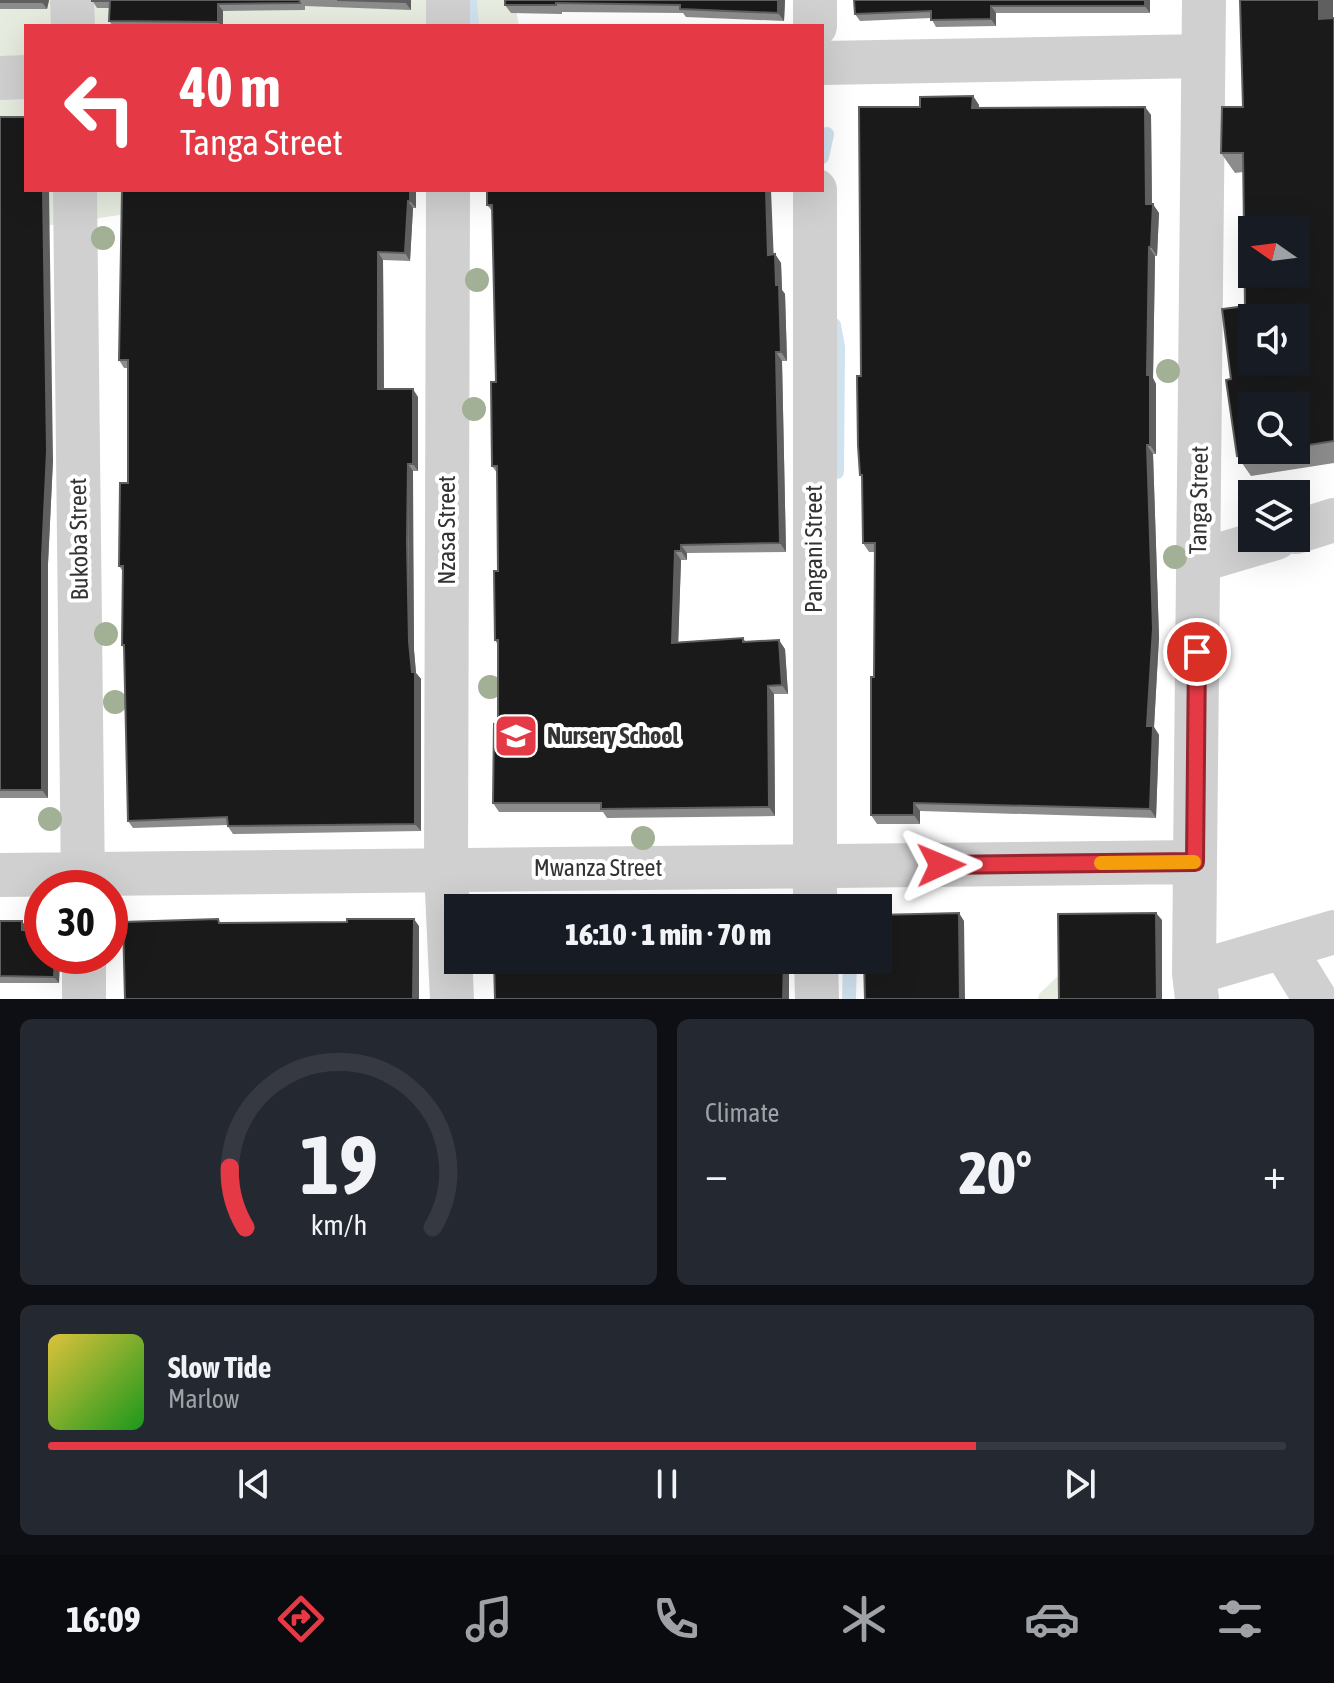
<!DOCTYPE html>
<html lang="en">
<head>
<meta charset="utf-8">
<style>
  :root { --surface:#171b24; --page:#242831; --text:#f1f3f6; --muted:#9ea1a6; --line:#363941; --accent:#e63946 }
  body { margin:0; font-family:"Asap Condensed",sans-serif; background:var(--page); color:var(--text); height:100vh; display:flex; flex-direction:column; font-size:30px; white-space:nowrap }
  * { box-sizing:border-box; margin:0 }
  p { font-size:26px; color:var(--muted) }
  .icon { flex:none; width:44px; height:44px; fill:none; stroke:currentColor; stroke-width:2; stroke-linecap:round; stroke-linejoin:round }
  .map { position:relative; height:999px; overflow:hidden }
  .panel { display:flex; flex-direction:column; gap:20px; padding:20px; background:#0d0f14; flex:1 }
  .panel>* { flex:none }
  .guide { position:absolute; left:24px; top:24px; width:800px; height:168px; border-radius:0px; box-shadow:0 8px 32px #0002; background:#e63946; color:#fff; overflow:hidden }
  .needle { width:52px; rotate:284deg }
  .fabs { position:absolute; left:1238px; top:216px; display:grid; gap:16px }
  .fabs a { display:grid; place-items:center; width:72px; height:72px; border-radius:0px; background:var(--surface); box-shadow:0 8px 32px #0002; font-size:40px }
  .speed { position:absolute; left:24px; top:870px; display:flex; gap:16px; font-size:40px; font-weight:700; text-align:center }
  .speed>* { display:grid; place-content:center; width:104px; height:104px; border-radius:50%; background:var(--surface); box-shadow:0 8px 32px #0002; line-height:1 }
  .speed .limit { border:12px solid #d22; background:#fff; color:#111 }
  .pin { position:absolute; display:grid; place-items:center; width:68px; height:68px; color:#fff; margin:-34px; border:4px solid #fff; border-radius:50%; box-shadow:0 2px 8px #0007 }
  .me { position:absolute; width:88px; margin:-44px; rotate:89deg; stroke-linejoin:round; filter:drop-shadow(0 0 6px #0008) }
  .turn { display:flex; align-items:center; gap:28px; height:168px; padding:0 24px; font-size:36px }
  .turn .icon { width:104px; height:104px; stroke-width:2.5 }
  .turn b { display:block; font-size:56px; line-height:68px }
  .big { font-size:60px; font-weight:800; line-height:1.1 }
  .panel .card { flex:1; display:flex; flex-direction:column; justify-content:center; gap:12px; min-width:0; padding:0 28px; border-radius:12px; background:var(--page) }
  .panel .dial { align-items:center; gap:0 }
  .dial svg { height:208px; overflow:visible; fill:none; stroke:var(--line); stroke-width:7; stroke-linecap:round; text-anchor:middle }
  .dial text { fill:var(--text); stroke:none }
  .song { display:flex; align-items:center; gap:24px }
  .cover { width:96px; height:96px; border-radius:12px; background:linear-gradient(135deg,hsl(50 70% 55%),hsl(120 70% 35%)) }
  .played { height:8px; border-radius:4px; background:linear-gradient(90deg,var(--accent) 75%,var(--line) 75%) }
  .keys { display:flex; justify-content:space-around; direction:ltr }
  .heat { display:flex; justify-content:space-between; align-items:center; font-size:44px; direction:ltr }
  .panel .tiles { flex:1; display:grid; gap:20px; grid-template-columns:1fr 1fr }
  .card:last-child { grid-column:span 2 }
  .trip { position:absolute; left:444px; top:894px; width:448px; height:80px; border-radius:0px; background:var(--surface); box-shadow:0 8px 32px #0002; font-weight:800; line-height:80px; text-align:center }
  .tab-bar { display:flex; height:128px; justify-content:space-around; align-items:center; background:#090b0e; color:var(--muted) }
  .tab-bar .icon { width:56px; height:56px }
  .tab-bar .selected { color:var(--accent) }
  .tab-bar b { font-size:36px; color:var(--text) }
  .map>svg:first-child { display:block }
  .green { fill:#e6ecdf }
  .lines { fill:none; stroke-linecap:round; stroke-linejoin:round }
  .stream { stroke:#cfe2ee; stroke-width:14 }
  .minor { stroke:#d0d0d0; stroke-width:44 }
  .tree { fill:#a2b095 }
  .wall { fill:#8c8c8c; fill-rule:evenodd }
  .shaded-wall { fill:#5f5f5f }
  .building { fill:#1a1a1a; stroke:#5f5f5f; stroke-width:2; fill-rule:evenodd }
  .route-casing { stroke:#96252e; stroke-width:20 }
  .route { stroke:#e63946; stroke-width:14 }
  .slow { stroke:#f59e0b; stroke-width:14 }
  .labels { text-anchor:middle; stroke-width:8; stroke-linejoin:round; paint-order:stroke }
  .street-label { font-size:24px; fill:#333; stroke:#fff }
  .poi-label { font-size:24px; font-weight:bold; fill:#333; stroke:#fff; text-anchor:start }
</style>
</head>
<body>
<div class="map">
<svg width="1334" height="999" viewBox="0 0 1334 999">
  <rect width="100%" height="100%" fill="#fff"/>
  <path class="green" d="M0,0H514L519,26H26V190H128L126,214L45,226L0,196Z
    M1059,975L1079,999H1038L1039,994Z"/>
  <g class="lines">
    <path class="stream" d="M470,0L472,26
      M822,157L827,134
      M834,325L838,347L837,472
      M849,999L850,960"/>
    <path class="minor" d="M72,0L73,26
      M448,26V0
      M815,26V0
      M822,63L1203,56
      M0,78L26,77
      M75,190L83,888
      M448,190L446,870L452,999
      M815,190V908
      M1296,532L1334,520
      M1198,561L1276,538
      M0,875L1195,862
      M1283,947L1315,999
      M84,956V999
      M816,960L817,999
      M1194,973L1334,932
      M1197,999L1194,973L1195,862L1204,0"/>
  </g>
  <g class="tree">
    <circle cx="103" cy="238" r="12"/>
    <circle cx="477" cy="280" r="12"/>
    <circle cx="1168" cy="371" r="12"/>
    <circle cx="474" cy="409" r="12"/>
    <circle cx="1175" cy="557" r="12"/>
    <circle cx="106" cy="634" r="12"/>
    <circle cx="490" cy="687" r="12"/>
    <circle cx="115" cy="702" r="12"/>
    <circle cx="50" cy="819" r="12"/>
    <circle cx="643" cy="838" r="12"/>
  </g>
  <path class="wall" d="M0,0H49L47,9H0Z
    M92,0H411V10L305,6V10L223,11V26H113L109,21V8H97Z
    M490,0H785L784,21L686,17L683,13L562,12V14L511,13L505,5V0Z
    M854,0H1150V13H996V26L936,27L931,18L860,21L855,14Z
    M1240,0H1333V18H1334V463L1251,476L1237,456L1231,379L1245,306L1243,172L1235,173L1221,153L1243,107ZM1296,406V450H1252Z
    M973,96L979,105V108L1145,107L1151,115L1152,204L1159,213L1157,256H1155L1153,378L1156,384V454H1153L1159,637L1154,727L1159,735L1156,818L920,811V824H877L871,815L874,677L875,552H869L863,543L862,478L860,475L861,376Z
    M0,117L53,460L48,564V798H0Z
    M122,190H416V208H413L410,261L383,260L384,389L418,397V471H413V549L414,650L416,673L421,679V831L233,834L227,825L133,828L128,821L124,649L122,645V570L119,566L128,483V368H124L119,360Z
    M487,190L775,254L781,263L782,290L785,294L787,361H782L786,552L687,553V560H681L678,642L743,638L746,642L785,649L788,694H774L775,816L607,818L603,812H499L493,803L498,725V645L495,640L498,571L497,473L492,466L496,382L493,212L487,205Z
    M0,921L27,928V930L42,956H60L59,983H0Z"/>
  <path class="shaded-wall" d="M42,0H49L47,9L42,2Z
    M405,0H411V10L405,2Z
    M778,0H785L784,21L778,13Z
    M1145,0H1150V13L1145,6Z
    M1319,0H1333V38L1319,19Z
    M218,4L223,11V26H221L218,22Z
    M991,6L996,13V26L991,19Z
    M973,96L979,105L978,116L972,108Z
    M1145,107L1151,115L1152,213L1146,204Z
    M43,190H49L53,460L48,564V798L42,790Z
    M410,190H416V208L410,201Z
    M766,190H771L774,263L768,255Z
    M408,201L413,208L410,261L405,253Z
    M1153,204L1159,213L1157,256L1151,247Z
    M1149,247L1155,256L1153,378L1156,384V454L1150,445L1147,375Z
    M378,252L383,260L384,397L378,389Z
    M775,254L781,263L782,290L785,294L787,361L781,352L776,285Z
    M776,352L782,361L786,552L780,543Z
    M413,389L418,397V471L413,464Z
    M1147,445L1153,454L1159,637L1154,727L1159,735L1156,818L1150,809L1147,726Z
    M408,464L413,471L414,650L416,673L421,679V831L415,824L409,642Z
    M681,545L687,553V560L681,551Z
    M675,551L681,560L678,651L672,643Z
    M779,640L785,649L788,694L782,685Z
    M768,686L774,694L775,816L769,807Z
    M914,803L920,811V824L914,815Z
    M959,913L964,921L965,999H960Z
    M1156,913L1162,920V999H1157Z
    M414,919L419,926V999H413Z
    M22,921L27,928V937L22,930Z
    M55,956H60L59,983L54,977Z
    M784,960H789V999H783Z"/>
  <path class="building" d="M0,0H42V2H0Z
    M92,0H299L300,3L218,4V22L109,21L110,1H92Z
    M337,0H405V2Z
    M505,0H778V13L680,9V5L556,3V5H505Z
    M854,0H1145V6H991V19L931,20V11L855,14Z
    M1240,0H1319V19L1334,18V441L1296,447V406H1252V450H1278L1237,456L1226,380L1231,379L1222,309L1245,306L1243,153H1221L1222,107H1243ZM1252,230H1296V274H1252ZM1252,318H1296V362H1252Z
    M973,96L972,108L1145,107L1146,204H1153L1151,247H1149L1147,375H1150V445H1147L1153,628L1147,726H1153L1150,809L914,803V815H871V677H874L875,543H863L862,475H860L858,446L857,376H861L859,107H920V97Z
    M0,117H26V190H43L47,451L42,556V790H0Z
    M122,190H410V201H408L405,253L378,252V389H413V464H408L407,542L409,642L412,672H415V824L228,826L227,817L128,821L124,645H122L123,566H119L120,483H128V360H119Z
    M487,190H766L768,255L775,254L776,285H779L781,352H776L780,543L681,545V551H675L672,643L743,638V642L779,640L782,685L768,686L769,807L601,809V803H493L494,724L498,725V640H495L494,571H498L497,466H492L491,382H496L492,205H487Z
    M959,913L960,999H865L864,960H878V915Z
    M1156,913L1157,999H1059L1058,914Z
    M218,919L219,923L347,922V919H414L413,999H125L123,922Z
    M0,921H22V930L42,931V956H55L54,977L0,976Z
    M494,960H784L783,999H495Z"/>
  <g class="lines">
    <g class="route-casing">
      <path id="route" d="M941,865L1195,862L1197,652"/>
    </g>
    <use href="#route" class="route"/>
    <path class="slow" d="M1101,863L1194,862"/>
  </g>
  <defs>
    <g id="school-square" transform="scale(2.3)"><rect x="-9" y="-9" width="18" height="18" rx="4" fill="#e63946" stroke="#fff"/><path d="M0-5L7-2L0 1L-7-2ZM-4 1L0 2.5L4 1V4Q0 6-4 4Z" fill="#fff"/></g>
  </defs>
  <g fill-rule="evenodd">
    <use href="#school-square" x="516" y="736"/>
  </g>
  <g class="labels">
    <g class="street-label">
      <text transform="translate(1199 500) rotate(-89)" y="8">Tanga Street</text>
      <text transform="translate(447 530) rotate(-90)" y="8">Nzasa Street</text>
      <text transform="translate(79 539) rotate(-91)" y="8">Bukoba Street</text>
      <text transform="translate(814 549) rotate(-90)" y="8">Pangani Street</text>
      <text x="598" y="876">Mwanza Street</text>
    </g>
    <g class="poi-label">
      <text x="547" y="744">Nursery School</text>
    </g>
  </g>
</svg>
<div class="fabs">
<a><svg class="needle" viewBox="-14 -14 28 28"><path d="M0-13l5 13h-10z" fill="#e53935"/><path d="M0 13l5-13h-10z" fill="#9ea1a6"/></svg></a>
<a><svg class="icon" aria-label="sound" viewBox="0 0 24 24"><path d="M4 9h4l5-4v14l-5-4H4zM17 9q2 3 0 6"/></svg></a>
<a><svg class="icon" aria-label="search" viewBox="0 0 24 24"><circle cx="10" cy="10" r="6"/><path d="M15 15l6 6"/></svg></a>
<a><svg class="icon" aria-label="layers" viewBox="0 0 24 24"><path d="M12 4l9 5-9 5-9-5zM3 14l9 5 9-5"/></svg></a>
</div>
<div class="speed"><div class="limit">30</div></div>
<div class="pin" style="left:1197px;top:652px;background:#d93025"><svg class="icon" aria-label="arrive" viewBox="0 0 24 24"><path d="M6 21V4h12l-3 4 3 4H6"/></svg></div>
<svg class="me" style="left:941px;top:865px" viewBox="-20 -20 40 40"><path d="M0-17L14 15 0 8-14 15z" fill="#e63946" stroke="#fff" stroke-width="4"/></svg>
<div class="trip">16:10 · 1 min · 70 m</div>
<div class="guide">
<div class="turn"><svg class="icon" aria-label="left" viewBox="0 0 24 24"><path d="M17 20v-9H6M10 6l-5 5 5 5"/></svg><div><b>40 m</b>Tanga Street</div></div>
</div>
</div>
<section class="panel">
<div class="tiles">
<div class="card dial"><svg viewBox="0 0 100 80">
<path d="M14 69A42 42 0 1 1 86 69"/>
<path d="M14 69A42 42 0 0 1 8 46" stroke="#e63946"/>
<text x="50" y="56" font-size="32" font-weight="700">19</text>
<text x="50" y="72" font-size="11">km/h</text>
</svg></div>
<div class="card"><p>Climate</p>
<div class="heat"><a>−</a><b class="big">20°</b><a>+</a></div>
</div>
<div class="card">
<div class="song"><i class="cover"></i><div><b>Slow Tide</b><p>Marlow</p></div></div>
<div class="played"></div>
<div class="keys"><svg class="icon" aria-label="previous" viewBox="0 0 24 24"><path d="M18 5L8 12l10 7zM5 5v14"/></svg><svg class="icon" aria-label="pause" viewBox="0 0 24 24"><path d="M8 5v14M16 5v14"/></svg><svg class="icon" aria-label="next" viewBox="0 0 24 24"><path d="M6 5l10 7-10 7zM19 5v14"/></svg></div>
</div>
</div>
</section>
<nav class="tab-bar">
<b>16:09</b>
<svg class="icon selected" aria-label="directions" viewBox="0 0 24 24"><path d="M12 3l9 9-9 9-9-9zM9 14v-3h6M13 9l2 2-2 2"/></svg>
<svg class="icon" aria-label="music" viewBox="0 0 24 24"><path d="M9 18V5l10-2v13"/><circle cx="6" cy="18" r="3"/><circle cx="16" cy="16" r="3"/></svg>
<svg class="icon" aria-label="phone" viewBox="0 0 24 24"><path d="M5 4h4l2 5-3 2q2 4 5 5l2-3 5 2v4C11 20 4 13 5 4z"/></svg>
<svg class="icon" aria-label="climate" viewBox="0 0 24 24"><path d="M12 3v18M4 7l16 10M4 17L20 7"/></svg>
<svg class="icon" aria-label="car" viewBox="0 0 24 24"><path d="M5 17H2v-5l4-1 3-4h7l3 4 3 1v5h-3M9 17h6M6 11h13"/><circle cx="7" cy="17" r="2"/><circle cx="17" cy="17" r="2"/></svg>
<svg class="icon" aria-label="filters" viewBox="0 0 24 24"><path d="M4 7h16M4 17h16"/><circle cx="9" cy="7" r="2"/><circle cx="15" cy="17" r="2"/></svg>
</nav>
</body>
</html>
